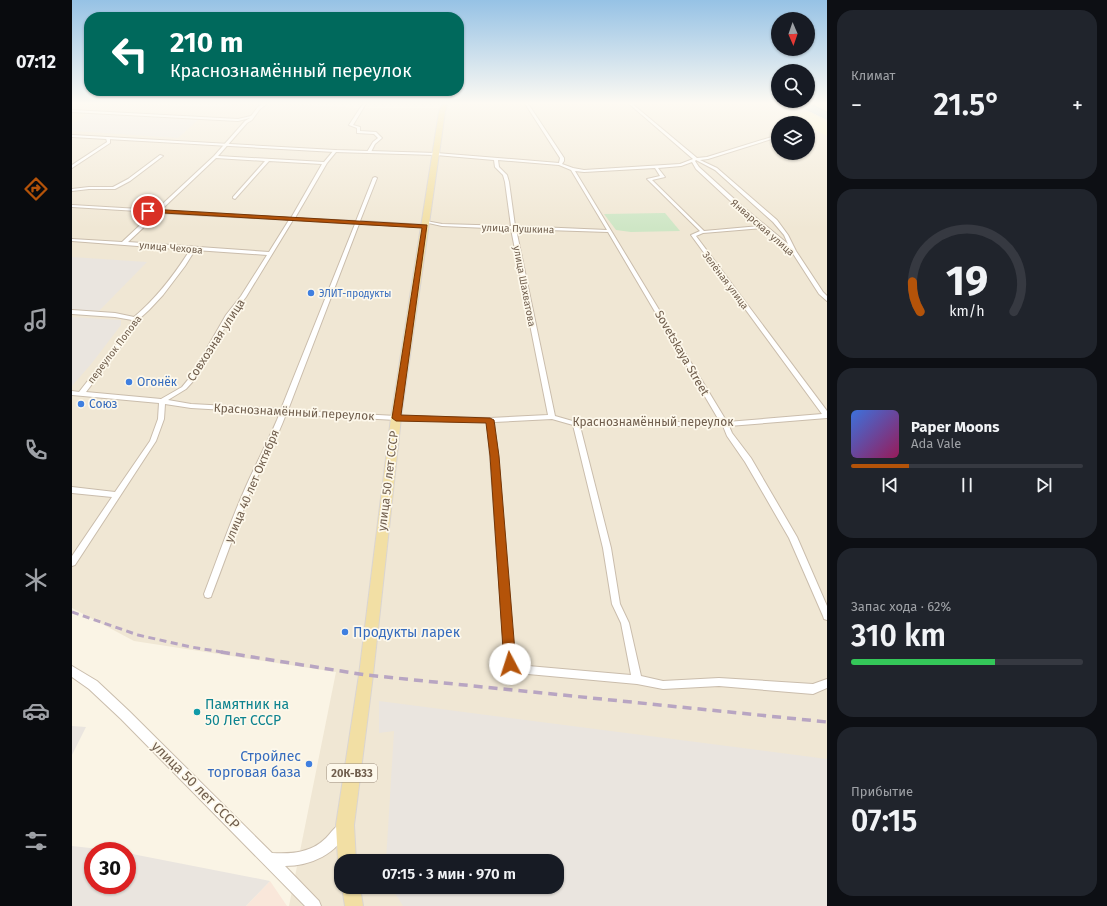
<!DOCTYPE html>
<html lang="ru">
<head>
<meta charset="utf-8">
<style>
  :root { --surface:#171b24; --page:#20242c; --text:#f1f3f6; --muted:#9ea1a6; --line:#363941; --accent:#b45309 }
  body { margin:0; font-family:"Fira Sans",sans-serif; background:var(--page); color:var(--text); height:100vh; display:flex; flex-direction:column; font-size:15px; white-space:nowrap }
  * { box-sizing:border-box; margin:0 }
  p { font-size:13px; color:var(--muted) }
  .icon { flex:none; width:22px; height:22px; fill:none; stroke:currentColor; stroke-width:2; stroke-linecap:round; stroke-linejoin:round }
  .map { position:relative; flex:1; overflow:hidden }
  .drawer { display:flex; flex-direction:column; gap:10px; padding:10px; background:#0d0f14; width:280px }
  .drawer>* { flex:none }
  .guide { position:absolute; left:12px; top:12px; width:380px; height:84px; border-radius:16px; box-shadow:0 1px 3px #0004; background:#00695c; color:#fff; overflow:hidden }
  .needle { width:26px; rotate:178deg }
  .fabs { position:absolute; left:699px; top:12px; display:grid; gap:8px }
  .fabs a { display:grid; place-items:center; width:44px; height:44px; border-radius:50%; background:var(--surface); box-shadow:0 1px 3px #0004; font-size:20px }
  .speed { position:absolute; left:12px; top:842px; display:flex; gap:8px; font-size:20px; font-weight:700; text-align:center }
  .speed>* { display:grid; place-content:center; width:52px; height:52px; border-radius:50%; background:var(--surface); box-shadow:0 1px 3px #0004; line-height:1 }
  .speed .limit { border:6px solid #d22; background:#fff; color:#111 }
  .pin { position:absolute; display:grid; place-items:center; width:34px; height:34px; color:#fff; margin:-17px; border:2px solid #fff; border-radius:50%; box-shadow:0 1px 4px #0007 }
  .me { position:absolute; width:44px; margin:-22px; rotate:355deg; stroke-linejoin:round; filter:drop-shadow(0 0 3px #0008) }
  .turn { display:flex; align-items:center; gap:14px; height:84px; padding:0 20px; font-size:18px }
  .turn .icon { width:52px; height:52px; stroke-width:2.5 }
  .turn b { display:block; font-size:28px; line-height:34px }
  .big { font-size:30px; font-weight:600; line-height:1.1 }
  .drawer .card { flex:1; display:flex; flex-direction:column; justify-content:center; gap:6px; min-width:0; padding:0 14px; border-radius:16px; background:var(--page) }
  .drawer .dial { align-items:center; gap:0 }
  .dial svg { height:104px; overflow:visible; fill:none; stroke:var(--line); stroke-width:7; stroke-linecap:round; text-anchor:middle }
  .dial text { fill:var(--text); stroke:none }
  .song { display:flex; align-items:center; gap:12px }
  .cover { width:48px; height:48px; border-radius:6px; background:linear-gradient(135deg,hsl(220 70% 55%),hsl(330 70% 35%)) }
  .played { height:4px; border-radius:2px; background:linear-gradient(90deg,var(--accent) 25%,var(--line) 25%) }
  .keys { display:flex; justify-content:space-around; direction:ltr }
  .heat { display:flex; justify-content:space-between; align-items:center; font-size:22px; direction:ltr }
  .charge { height:6px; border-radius:3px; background:linear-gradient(90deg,#34c759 62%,var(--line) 0) }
  .trip { position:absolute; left:262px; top:854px; width:230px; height:40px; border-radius:16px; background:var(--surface); box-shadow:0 1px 3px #0004; font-weight:600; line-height:40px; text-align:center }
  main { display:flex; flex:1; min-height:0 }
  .menu { display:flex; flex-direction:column; width:72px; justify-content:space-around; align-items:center; background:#090b0e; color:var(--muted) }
  .menu .icon { width:28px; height:28px }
  .menu .current { color:var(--accent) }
  .menu b { font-size:18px; color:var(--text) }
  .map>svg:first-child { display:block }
  .residential { fill:#f0e7d4; fill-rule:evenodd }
  .commercial { fill:#f9e7da }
  .industrial { fill:#eae5df }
  .green { fill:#cee6c5 }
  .sand { fill:#f6f1c3 }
  .water { fill:#bbd7e1; stroke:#a3c4d2 }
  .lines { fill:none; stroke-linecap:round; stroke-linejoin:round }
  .river { fill:#bbd7e1; fill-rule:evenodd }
  .minor-casing { stroke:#cabdac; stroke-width:2 }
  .tertiary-casing { stroke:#cabdac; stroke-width:2 }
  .primary-casing { stroke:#dad5d1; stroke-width:2 }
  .minor { fill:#fff; fill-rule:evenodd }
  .tertiary { fill:#fff; fill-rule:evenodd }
  .primary { fill:#f2dfa4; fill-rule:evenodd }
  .rail-far1 { stroke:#b8a5c2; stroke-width:3; stroke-dasharray:7 4.5; stroke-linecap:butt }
  .rail { stroke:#b8a5c2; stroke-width:3.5; stroke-dasharray:9 6; stroke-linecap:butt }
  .route { fill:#b45309; stroke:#753606 }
  .shop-dot { fill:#3f7fe0; stroke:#fdf8eb; stroke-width:1.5 }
  .culture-dot { fill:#0f9aa8; stroke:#fdf8eb; stroke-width:1.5 }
  .labels { text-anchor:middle; stroke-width:3.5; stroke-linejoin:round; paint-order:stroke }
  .far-street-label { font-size:10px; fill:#705e4d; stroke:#fdf8eb }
  .far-shop-label { font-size:10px; fill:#366cbe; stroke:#fdf8eb; text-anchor:start }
  .shield { fill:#fdf8eb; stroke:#9a8c7c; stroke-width:1 }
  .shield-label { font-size:11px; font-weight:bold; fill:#705e4d }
  .street-label { font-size:12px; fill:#705e4d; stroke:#fdf8eb }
  .shop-label { font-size:12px; fill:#366cbe; stroke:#fdf8eb; text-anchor:start }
  .near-shop-label { font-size:14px; fill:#366cbe; stroke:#fdf8eb; text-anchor:start }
  .near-culture-label { font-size:14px; fill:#0d838f; stroke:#fdf8eb; text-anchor:start }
  .near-street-label { font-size:14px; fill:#705e4d; stroke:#fdf8eb }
</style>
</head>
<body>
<main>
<nav class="menu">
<b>07:12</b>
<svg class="icon current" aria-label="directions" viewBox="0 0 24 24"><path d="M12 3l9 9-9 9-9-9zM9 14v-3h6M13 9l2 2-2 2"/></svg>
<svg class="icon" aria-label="music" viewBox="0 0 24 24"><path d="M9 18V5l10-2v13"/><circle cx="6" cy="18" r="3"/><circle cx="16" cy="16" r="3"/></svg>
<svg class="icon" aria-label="phone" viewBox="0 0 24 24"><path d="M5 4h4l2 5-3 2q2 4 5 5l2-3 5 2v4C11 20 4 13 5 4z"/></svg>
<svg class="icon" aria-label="climate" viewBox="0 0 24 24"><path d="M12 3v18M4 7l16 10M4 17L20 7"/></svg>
<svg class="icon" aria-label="car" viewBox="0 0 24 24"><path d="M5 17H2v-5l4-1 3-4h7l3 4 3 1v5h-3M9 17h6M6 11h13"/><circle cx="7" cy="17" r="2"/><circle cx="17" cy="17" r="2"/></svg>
<svg class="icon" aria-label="filters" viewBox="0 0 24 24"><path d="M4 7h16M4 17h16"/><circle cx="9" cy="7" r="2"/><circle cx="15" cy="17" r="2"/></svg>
</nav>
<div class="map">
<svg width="755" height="906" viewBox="0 0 755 906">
  <rect width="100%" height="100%" fill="#faf4e5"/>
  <path class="residential" d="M0,102L153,107L166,102H182L287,108H378L379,103L384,102H755V906H217L264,672L62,641L0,608ZM706,123H736V153H706ZM269,861H485V887H269Z"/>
  <path class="commercial" d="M198,881L215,906H174Z"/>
  <path class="industrial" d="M18,113L128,118L106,138L0,131V124Z
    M0,257L75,262L27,311L0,310Z
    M0,317L49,320V325L20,363L0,386Z
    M307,701L755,759V906H331L319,887H485V861H314L322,731L307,733Z
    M0,726L14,727L0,755Z
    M0,846L45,851H21V885H55V853L198,881L174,906H0Z"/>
  <path class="green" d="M593,213L608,231L559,232L544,230L532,214Z"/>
  <path class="sand" d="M737,112L755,122V136L736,126V123H731L715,115Z"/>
  <path class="water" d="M724,102C737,102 744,107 755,112V119L732,108Z"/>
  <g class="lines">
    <path class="river" d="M721,102H730L755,115V120Z"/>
    <g class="minor-casing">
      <path id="minor" d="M193,102H197L188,109L180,120L175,123L146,156L252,162L262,150H264V152L255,163L223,218L284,221L301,178L303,177L305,178L288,221L353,225L355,226L353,227L287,224L216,410L324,416L418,418L476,415L439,229L370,226L352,222L354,221L370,224L439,226L433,182L431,175L423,167L422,160L364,155L362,154L364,153L487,163L488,158L452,102H455L492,158V161L490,164L501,168L512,170L608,164L621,159L555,102H558L625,158L635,157L706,135V137L636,159L628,160L645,168L705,220L716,235L724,251L751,292L755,296V301L747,294L720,252L691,228L631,233L624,236L755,411V418L657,426L660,433L679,458L725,537L755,606V620L752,619L751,616L717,538L673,462L655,436L651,426H508L539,548L548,604L557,623L569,676L591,681L647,678L741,684L755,679V688L741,694L647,686L591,689L565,684L456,674L435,668L433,665L418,456L415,422L324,420L214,414C204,441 190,466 178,493C165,526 153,560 140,594L139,597L136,598L133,597L132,594C145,560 157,525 172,491C183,465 197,440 208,413L119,408L93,404L92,419L84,441L3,565L0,566V556L40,497L0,493V487L43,492L78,441L86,419L87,403L0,395V391L7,392L58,327L60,320L43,317L0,314V310L43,313L62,317C85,298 102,275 118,250L0,241V239L50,242L82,212L0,207V205L84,210L142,156L173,121L178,118L166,121L0,112V110L166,119L179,116L186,107ZM144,158L193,161L161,197V198L163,199L197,161L250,164L219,218L89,210ZM426,160L487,165L499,170L535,230L443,226L437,182L435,175L427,167ZM624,160L643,170L701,222L712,235L716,244L670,206L627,167L623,161ZM620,162L624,169L666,208L688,226L632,231L580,180L593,177L586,168L609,166ZM583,168L588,176L575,179L628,231L619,235L750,414L655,422L503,171L512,172ZM87,213L217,220L197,252L56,242ZM221,220L283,224L209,409L119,404L96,400L114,389L124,378L160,315L174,297ZM444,229L536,232L648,422H504L483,416ZM123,250L195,255L169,296L154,315L119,376L110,387L89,399L14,392L63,328L66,320L77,310L91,295L113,266ZM480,419L501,425L531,548L540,604L549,623L559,675L456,666L442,662L426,456L422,422Z
        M292,102H295L281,125L288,127V131L304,132L310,138L303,144L299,152L297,153L295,152L301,142L306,138L302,134L285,133V128L277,125Z
        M36,137L38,138V143L0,168V165L35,142L34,138Z
        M88,155L91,156L58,181L43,189H17L0,191V189L17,187H41L56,179Z"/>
    </g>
    <g class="tertiary-casing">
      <path id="tertiary" d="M0,135L263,150L364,153L366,154L364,155L263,152L0,137Z
        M0,666L25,681L57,711L200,853C220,854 239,853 254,838C259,833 263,826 270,823L274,825L276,829C266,854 238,866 213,866L247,901L249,906H233L49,719L17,689L0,677Z"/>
    </g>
    <g class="primary-casing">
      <path id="primary" d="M371,102H376L373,112L329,418L301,675L282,825L284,861H269V867L266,861L264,825L287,675L319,418L367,112Z
        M270,887H288L291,906H273Z"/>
    </g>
    <use href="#minor" class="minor"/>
    <use href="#tertiary" class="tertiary"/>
    <use href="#primary" class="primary"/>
    <path class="rail-far1" d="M0,612L66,635L119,647L156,653"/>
    <path class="rail" d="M149,652L294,675L755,722"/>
  </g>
  <linearGradient id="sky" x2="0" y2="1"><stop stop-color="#96c2e5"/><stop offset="0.45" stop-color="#fdfaf3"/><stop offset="1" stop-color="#fdfaf3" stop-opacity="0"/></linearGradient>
  <rect width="755" height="229" fill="url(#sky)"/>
  <path class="route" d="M76,209L355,225L329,415L418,418L422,420L427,456L444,664L442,668L438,670L434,668L432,664L418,456L414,423L324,421L320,418L350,228L74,212V210Z"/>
  <g class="shop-dot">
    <circle cx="239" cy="293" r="4"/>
    <circle cx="57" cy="382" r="4"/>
    <circle cx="9" cy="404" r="4"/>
    <circle cx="273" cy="632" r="4"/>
    <circle cx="237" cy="764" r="4"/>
  </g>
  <circle class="culture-dot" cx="125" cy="712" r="4"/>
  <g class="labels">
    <g class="far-street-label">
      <text transform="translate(691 227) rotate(41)" y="4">Январская улица</text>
      <text transform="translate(446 228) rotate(2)" y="4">улица Пушкина</text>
      <text transform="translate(99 247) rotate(5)" y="4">улица Чехова</text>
      <text transform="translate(654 280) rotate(53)" y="4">Зелёная улица</text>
      <text transform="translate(453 286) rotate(79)" y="4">улица Шахватова</text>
      <text transform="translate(42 349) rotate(-53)" y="4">переулок Попова</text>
    </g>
    <g class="far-shop-label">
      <text x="247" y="297">ЭЛИТ-продукты</text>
    </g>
    <rect class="shield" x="255" y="764" width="50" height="18" rx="3"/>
    <g class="shield-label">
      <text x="280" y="777">20К-В33</text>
    </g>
    <g class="street-label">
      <text transform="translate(144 340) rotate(-57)" y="4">Совхозная улица</text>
      <text transform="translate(610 353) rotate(60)" y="4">Sovetskaya Street</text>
      <text transform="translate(222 412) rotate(3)" y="4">Краснознамённый переулок</text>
      <text x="581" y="426">Краснознамённый переулок</text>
      <text transform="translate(316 481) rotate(-83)" y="4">улица 50 лет СССР</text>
      <text transform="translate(180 486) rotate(-67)" y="4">улица 40 лет Октября</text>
    </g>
    <g class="shop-label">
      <text x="65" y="386">Огонёк</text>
      <text x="17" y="408">Союз</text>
    </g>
    <g class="near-shop-label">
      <text x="281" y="637">Продукты ларек</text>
      <text x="229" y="761" text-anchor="end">Стройлес<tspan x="229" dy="16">торговая база</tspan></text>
    </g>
    <g class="near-culture-label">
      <text x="133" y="709">Памятник на<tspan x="133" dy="16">50 Лет СССР</tspan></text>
    </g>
    <g class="near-street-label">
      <text transform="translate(124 785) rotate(45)" y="5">улица 50 лет СССР</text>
    </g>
  </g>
</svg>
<div class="fabs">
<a><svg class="needle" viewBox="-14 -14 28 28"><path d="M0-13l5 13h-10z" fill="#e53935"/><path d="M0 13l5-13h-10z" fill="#9ea1a6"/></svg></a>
<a><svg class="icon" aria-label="search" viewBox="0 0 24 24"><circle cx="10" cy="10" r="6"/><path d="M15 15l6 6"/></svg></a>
<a><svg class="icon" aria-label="layers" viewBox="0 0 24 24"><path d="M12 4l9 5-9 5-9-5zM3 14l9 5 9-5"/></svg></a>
</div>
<div class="speed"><div class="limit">30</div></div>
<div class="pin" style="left:76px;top:211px;background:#d93025"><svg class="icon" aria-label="arrive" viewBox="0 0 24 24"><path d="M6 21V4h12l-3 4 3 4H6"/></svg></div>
<svg class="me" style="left:438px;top:664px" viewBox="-20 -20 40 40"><circle r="19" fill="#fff"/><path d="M0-13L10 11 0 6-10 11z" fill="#b45309"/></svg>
<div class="trip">07:15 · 3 мин · 970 m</div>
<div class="guide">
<div class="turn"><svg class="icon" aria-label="left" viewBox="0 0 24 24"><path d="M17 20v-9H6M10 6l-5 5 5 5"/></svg><div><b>210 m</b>Краснознамённый переулок</div></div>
</div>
</div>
<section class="drawer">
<div class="card"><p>Климат</p>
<div class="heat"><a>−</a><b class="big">21.5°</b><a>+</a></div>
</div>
<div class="card dial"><svg viewBox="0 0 100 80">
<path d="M14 69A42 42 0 1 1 86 69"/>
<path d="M14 69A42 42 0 0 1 8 46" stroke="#b45309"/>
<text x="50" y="56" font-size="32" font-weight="700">19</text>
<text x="50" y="72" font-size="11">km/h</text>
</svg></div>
<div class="card">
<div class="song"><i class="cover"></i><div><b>Paper Moons</b><p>Ada Vale</p></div></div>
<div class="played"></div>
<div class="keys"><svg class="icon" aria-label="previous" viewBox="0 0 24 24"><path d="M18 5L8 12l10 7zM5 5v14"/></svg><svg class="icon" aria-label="pause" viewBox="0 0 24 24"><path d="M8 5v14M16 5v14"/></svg><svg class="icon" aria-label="next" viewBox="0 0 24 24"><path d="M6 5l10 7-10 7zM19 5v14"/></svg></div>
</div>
<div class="card"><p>Запас хода · 62%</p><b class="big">310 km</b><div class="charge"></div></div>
<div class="card"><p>Прибытие</p><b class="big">07:15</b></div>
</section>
</main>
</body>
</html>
